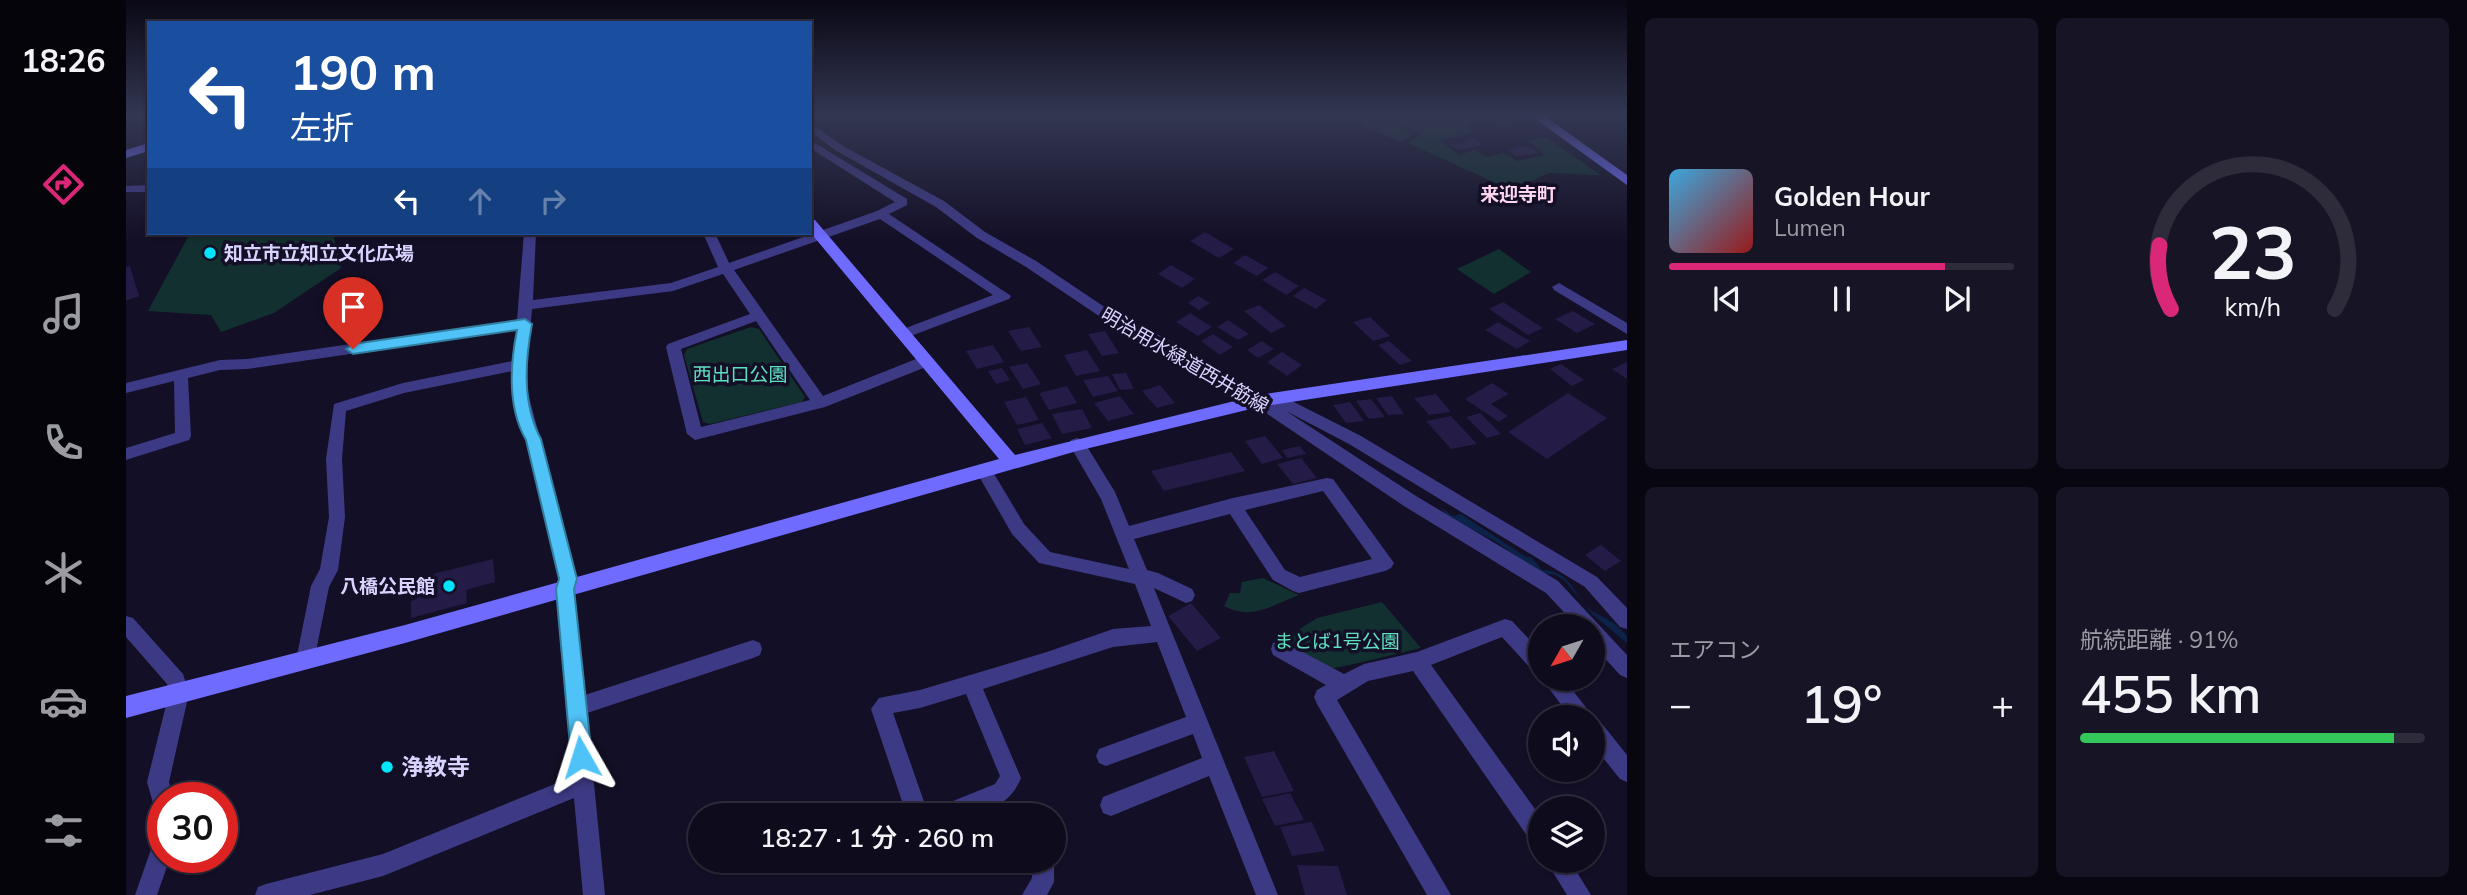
<!DOCTYPE html>
<html lang="ja">
<head>
<meta charset="utf-8">
<style>
  :root { --surface:#0e0b1c; --page:#171425; --text:#f1f3f6; --muted:#9b9ba3; --line:#2e2b3b; --accent:#db2777 }
  body { margin:0; font-family:Mulish,"Noto Sans JP",sans-serif; background:var(--page); color:var(--text); height:100vh; display:flex; flex-direction:column; font-size:26px; white-space:nowrap }
  * { box-sizing:border-box; margin:0 }
  p { font-size:23px; color:var(--muted) }
  .icon { flex:none; width:38px; height:38px; fill:none; stroke:currentColor; stroke-width:2; stroke-linecap:round; stroke-linejoin:round }
  .map { position:relative; flex:1; overflow:hidden }
  .side { display:flex; flex-direction:column; gap:18px; padding:18px; background:#08060f; width:840px }
  .side>* { flex:none }
  .banner { position:absolute; left:21px; top:21px; width:665px; height:214px; border-radius:0px; box-shadow:0 2px 5px #0004,0 0 0 2px var(--line); background:#1a4fa0; color:#fff; overflow:hidden }
  .needle { width:46px; rotate:231deg }
  .tools { position:absolute; left:1402px; top:614px; display:grid; gap:14px }
  .tools a { display:grid; place-items:center; width:77px; height:77px; border-radius:50%; background:var(--surface); box-shadow:0 2px 5px #0004,0 0 0 2px var(--line); font-size:35px }
  .speed { position:absolute; left:21px; top:782px; display:flex; gap:14px; font-size:35px; font-weight:700; text-align:center }
  .speed>* { display:grid; place-content:center; width:91px; height:91px; border-radius:50%; background:var(--surface); box-shadow:0 2px 5px #0004,0 0 0 2px var(--line); line-height:1 }
  .speed .limit { border:10px solid #d22; background:#fff; color:#111 }
  .pin { position:absolute; display:grid; place-items:center; width:60px; height:60px; color:#fff; margin:-72px -30px; border-radius:50% 50% 50% 0; rotate:-45deg; box-shadow:0 0 7px #0007 }
  .pin .icon { rotate:45deg }
  .me { position:absolute; width:77px; margin:-38px; rotate:354deg; stroke-linejoin:round; filter:drop-shadow(0 0 5px #0008) }
  .turn { display:flex; align-items:center; gap:24px; height:147px; padding:0 28px; font-size:32px }
  .turn .icon { width:91px; height:91px; stroke-width:2.5 }
  .turn b { display:block; font-size:49px; line-height:60px }
  .lanes { display:flex; align-items:center; height:66px; padding:0 28px; background:#0003; justify-content:center; gap:35px; direction:ltr }
  .lanes .off { opacity:.35 }
  .big { font-size:52px; font-weight:600; line-height:1.1 }
  .side .card { flex:1; display:flex; flex-direction:column; justify-content:center; gap:10px; min-width:0; padding:0 24px; border-radius:10px; background:var(--page) }
  .side .dial { align-items:center; gap:0 }
  .dial svg { height:182px; overflow:visible; fill:none; stroke:var(--line); stroke-width:7; stroke-linecap:round; text-anchor:middle }
  .dial text { fill:var(--text); stroke:none }
  .song { display:flex; align-items:center; gap:21px }
  .cover { width:84px; height:84px; border-radius:10px; background:linear-gradient(135deg,hsl(200 70% 55%),hsl(0 70% 35%)) }
  .played { height:7px; border-radius:4px; background:linear-gradient(90deg,var(--accent) 80%,var(--line) 80%) }
  .keys { display:flex; justify-content:space-around; direction:ltr }
  .heat { display:flex; justify-content:space-between; align-items:center; font-size:38px; direction:ltr }
  .charge { height:10px; border-radius:5px; background:linear-gradient(90deg,#34c759 91%,var(--line) 0) }
  .side .tiles { flex:1; display:grid; gap:18px; grid-template-columns:repeat(2,1fr) }
  .trip { position:absolute; left:562px; top:803px; width:378px; height:70px; border-radius:35px; background:var(--surface); box-shadow:0 2px 5px #0004,0 0 0 2px var(--line); font-weight:600; line-height:70px; text-align:center }
  main { display:flex; flex:1; min-height:0 }
  .menu { display:flex; flex-direction:column; width:126px; justify-content:space-around; align-items:center; background:#06040b; color:var(--muted) }
  .menu .icon { width:49px; height:49px }
  .menu .current { color:var(--accent) }
  .menu b { font-size:32px; color:var(--text) }
  .map>svg:first-child { display:block }
  .green { fill:#12302f }
  .water { fill:#0c2248 }
  .building { fill:#241b47 }
  .lines { fill:none; stroke-linecap:round; stroke-linejoin:round }
  .street { fill:#3d3a85; fill-rule:evenodd }
  .secondary { fill:#6f6bff; fill-rule:evenodd }
  .route { fill:#4fc3f7; stroke:#337fa1; stroke-width:2 }
  .poi-dot { fill:#00e5ff; stroke:#130f26; stroke-width:2.5 }
  .labels { text-anchor:middle; stroke-width:7; stroke-linejoin:round; paint-order:stroke }
  .far-quarter-label { font-size:19px; font-weight:bold; fill:#ffd6f0; stroke:#130f26 }
  .poi-label { font-size:19px; font-weight:bold; fill:#d9d4ff; stroke:#130f26; text-anchor:start }
  .street-label { font-size:19px; fill:#d9d4ff; stroke:#130f26 }
  .park-label { font-size:19px; fill:#5fe0c0; stroke:#130f26 }
  .near-poi-label { font-size:23px; font-weight:bold; fill:#d9d4ff; stroke:#130f26; text-anchor:start }
</style>
</head>
<body>
<main>
<nav class="menu">
<b>18:26</b>
<svg class="icon current" aria-label="directions" viewBox="0 0 24 24"><path d="M12 3l9 9-9 9-9-9zM9 14v-3h6M13 9l2 2-2 2"/></svg>
<svg class="icon" aria-label="music" viewBox="0 0 24 24"><path d="M9 18V5l10-2v13"/><circle cx="6" cy="18" r="3"/><circle cx="16" cy="16" r="3"/></svg>
<svg class="icon" aria-label="phone" viewBox="0 0 24 24"><path d="M5 4h4l2 5-3 2q2 4 5 5l2-3 5 2v4C11 20 4 13 5 4z"/></svg>
<svg class="icon" aria-label="climate" viewBox="0 0 24 24"><path d="M12 3v18M4 7l16 10M4 17L20 7"/></svg>
<svg class="icon" aria-label="car" viewBox="0 0 24 24"><path d="M5 17H2v-5l4-1 3-4h7l3 4 3 1v5h-3M9 17h6M6 11h13"/><circle cx="7" cy="17" r="2"/><circle cx="17" cy="17" r="2"/></svg>
<svg class="icon" aria-label="filters" viewBox="0 0 24 24"><path d="M4 7h16M4 17h16"/><circle cx="9" cy="7" r="2"/><circle cx="15" cy="17" r="2"/></svg>
</nav>
<div class="map">
<svg width="1501" height="895" viewBox="0 0 1501 895">
  <rect width="100%" height="100%" fill="#130f26"/>
  <path class="green" d="M1244,115H1258L1288,134L1275,142L1235,125Z
    M1291,115H1393L1402,122L1373,125L1363,118L1339,123L1348,133L1313,140L1333,155L1349,150L1361,157L1378,153L1391,161L1419,155L1402,141L1420,137L1474,175L1423,173L1385,190L1282,143L1294,135L1274,120Z
    M64,233H207L215,268L148,313L95,332L85,315L22,311Z
    M1373,249L1405,272L1368,294L1331,269Z
    M625,327L633,329L679,397L676,402L584,424L577,422L558,355L561,349Z
    M1137,578L1173,595C1147,605 1125,621 1098,606L1104,593H1114L1116,582Z
    M1256,602L1295,648C1281,651 1209,670 1203,668C1187,664 1170,648 1156,640L1191,618Z"/>
  <path class="water" d="M1314,507L1327,516L1335,514L1400,557H1405L1416,570C1448,571 1447,598 1466,611C1483,621 1486,619 1501,636V643L1466,614L1439,581L1430,575L1415,573L1367,540L1323,518Z"/>
  <path class="building" d="M1348,138L1357,145L1331,150L1323,144L1342,143L1338,140Z
    M1394,146L1405,147L1413,153L1390,156L1382,150Z
    M1079,232L1108,249L1093,258L1064,241Z
    M1119,255L1142,268L1131,276L1107,263Z
    M1045,265L1069,279L1056,288L1032,274Z
    M4,266L13,296L0,301V267Z
    M1149,272L1173,286L1160,295L1136,280Z
    M1178,288L1201,300L1190,309L1167,296Z
    M1072,296L1084,303L1073,310L1062,303Z
    M1377,302L1417,328L1402,335L1363,309Z
    M1133,305L1160,326L1145,333L1118,311Z
    M1447,311L1469,324L1451,333L1429,319Z
    M1064,313L1086,327L1072,336L1050,322Z
    M1244,317L1264,336L1247,341L1227,322Z
    M1102,320L1123,334L1112,340L1091,327Z
    M1372,322L1404,341L1391,349L1359,330Z
    M903,327L916,347L895,351L882,331Z
    M979,331L993,353L976,356L962,334Z
    M1087,334L1107,347L1094,355L1075,341Z
    M1136,341L1148,349L1132,358L1121,350Z
    M1263,341L1286,361L1274,365L1252,345Z
    M867,345L878,362L851,369L840,351Z
    M961,350L974,371L950,376L938,355Z
    M1156,352L1176,365L1161,376L1141,362Z
    M1501,362V379L1486,369Z
    M901,363L915,384L897,389L883,367Z
    M1435,364L1458,380L1446,386L1424,369Z
    M876,368L884,380L870,384L862,371Z
    M1000,373L1008,389L994,390L986,374Z
    M982,376L992,391L967,397L957,380Z
    M1366,383L1383,394L1365,404L1382,416L1373,422L1339,399Z
    M1034,385L1049,403L1031,408L1016,391Z
    M941,386L951,403L923,410L913,393Z
    M1442,393L1481,418L1421,459L1382,432Z
    M1310,394L1325,412L1303,415L1288,398Z
    M994,396L1008,414L982,421L968,403Z
    M1266,396L1278,414L1262,415L1250,398Z
    M900,397L913,420L891,425L878,402Z
    M1245,399L1259,417L1243,419L1230,401Z
    M1224,402L1238,421L1220,423L1207,405Z
    M956,409L966,428L936,434L926,414Z
    M1354,413L1375,434L1361,438L1340,417Z
    M1325,416L1351,444L1325,449L1300,421Z
    M916,423L926,438L899,445L891,429Z
    M1139,436L1157,458L1136,464L1119,441Z
    M1174,446L1180,454L1161,458L1156,450Z
    M1105,452L1119,471L1038,491L1025,471Z
    M1175,458L1191,478L1167,484L1151,464Z
    M1475,545L1495,561L1479,571L1459,555Z
    M367,559L369,582L340,590L341,603L285,618V601L291,599V578Z
    M1065,603L1095,638L1071,651L1042,616Z
    M1148,751L1168,791L1136,797L1118,757Z
    M1164,793L1178,820L1149,826L1136,799Z
    M1186,822L1199,851L1166,856L1154,827Z
    M1171,865L1212,866L1221,895H1179Z"/>
  <g class="lines">
    <path class="street" d="M684,123L717,146L818,201L859,232L910,261L986,312L1041,339L1142,399L1144,395H1154L1235,436L1471,577L1501,608V629L1494,627L1459,587L1223,444L1160,411L1290,496L1432,581L1501,655V678L1494,675L1466,644V626H1451L1420,593L1278,506L1128,405L1031,345L976,318L900,267L851,238L810,207L709,150L684,131Z
      M684,140L781,199V205L763,214L885,296L883,299L782,337H772L770,334L772,331L867,295L754,219L608,270L697,396L795,357L800,356L807,361L805,365L699,407L569,440L561,434L540,347L542,344L624,314L597,274L547,291L406,309L401,367L402,393L451,579L448,589L459,695L627,640L634,643L636,649L634,655L627,658L461,713L479,895H457L448,798L257,876L184,895H129L132,887L140,884L257,854L446,777L430,589L433,579L400,439L391,417L387,371L278,393L220,411L216,459L219,517L212,570L203,587L187,666L180,669L173,666L170,660L185,586L194,569L203,517L200,459L208,404L277,383L387,361L390,330L121,369L94,370L62,378L65,436L63,440L0,460V448L49,433L48,381L0,393V383L94,360L121,359L391,320L398,233H410L407,300L545,283L592,267L577,233H589L603,263L751,211L769,202L684,148ZM630,321L684,400L575,427L555,349Z
      M23,185V192H0V186Z
      M1433,283L1501,323V334L1428,290L1426,287Z
      M951,438L957,440L989,492L1003,526L1107,498L1201,478L1207,479L1268,563L1265,568L1259,571L1173,593L1167,591L1147,580L1104,514L1008,539L1021,570L1032,573L1066,589L1069,595L1066,601L1060,603L1028,588L1152,895H1130L1083,776L985,816L977,813L974,805L977,797L1076,758L1067,734L980,766L973,763L970,756L973,749L1060,717L1031,642L987,647L857,689L895,778C880,815 842,816 807,816L810,808L869,784L874,776L840,694L794,708L767,713L803,816H781L745,709L753,698L794,690L921,652L987,629L1025,626L1009,584L913,563L886,534L850,471L852,467H864L898,524L924,552L1003,569L975,499L943,444L945,440ZM1197,491L1246,559L1174,577L1159,570L1119,510Z
      M0,616L7,618L57,674L63,693L43,782L47,798H37V813L29,810L21,782L43,693L41,684L0,637Z
      M1379,619L1386,621L1414,651V674L1407,671L1376,637L1305,665L1414,816V846L1406,843L1287,671L1242,681L1211,700L1325,895H1301L1191,704L1188,697L1191,690L1200,685L1147,655L1145,649L1147,643L1154,640L1218,674L1238,664L1291,652Z
      M1416,679H1438L1468,718L1473,720L1501,755V782L1494,779L1466,744V718H1445Z
      M37,835V858H44L31,895H9L29,838Z
      M928,859V882L921,895H896L906,878V861Z
      M1420,861H1444L1465,895H1441Z"/>
    <path class="secondary" d="M1404,115H1417L1501,175V185Z
      M23,143V151L0,158V150Z
      M684,219L689,220L889,455L1133,395L1501,340V350L1133,407L951,451L279,643L0,718V696L279,625L873,459L684,232Z"/>
  </g>
  <linearGradient id="sky" x2="0" y2="1"><stop stop-color="#0a0815"/><stop offset="0.48" stop-color="#333752"/><stop offset="1" stop-color="#333752" stop-opacity="0"/></linearGradient>
  <rect width="1501" height="240" fill="url(#sky)"/>
  <path class="route" d="M399,319L406,324C399,362 396,404 415,439L451,579L448,589L466,757L463,765L455,768L448,765L445,757L430,589L433,579L400,440C381,407 384,365 391,330L227,354L220,349L227,344Z"/>
  <g class="poi-dot">
    <circle cx="84" cy="253" r="7"/>
    <circle cx="323" cy="586" r="7"/>
    <circle cx="261" cy="767" r="7"/>
  </g>
  <g class="labels">
    <g class="far-quarter-label">
      <text x="1392" y="201">来迎寺町</text>
    </g>
    <g class="poi-label">
      <text x="98" y="260">知立市立知立文化広場</text>
      <text x="309" y="593" text-anchor="end">八橋公民館</text>
    </g>
    <g class="street-label">
      <text transform="translate(1059 360) rotate(30)" y="7">明治用水緑道西井筋線</text>
    </g>
    <g class="park-label">
      <text x="614" y="381">西出口公園</text>
      <text x="1211" y="648">まとば1号公園</text>
    </g>
    <g class="near-poi-label">
      <text x="275" y="775">浄教寺</text>
    </g>
  </g>
</svg>
<div class="tools">
<a><svg class="needle" viewBox="-14 -14 28 28"><path d="M0-13l5 13h-10z" fill="#e53935"/><path d="M0 13l5-13h-10z" fill="#9b9ba3"/></svg></a>
<a><svg class="icon" aria-label="sound" viewBox="0 0 24 24"><path d="M4 9h4l5-4v14l-5-4H4zM17 9q2 3 0 6"/></svg></a>
<a><svg class="icon" aria-label="layers" viewBox="0 0 24 24"><path d="M12 4l9 5-9 5-9-5zM3 14l9 5 9-5"/></svg></a>
</div>
<div class="speed"><div class="limit">30</div></div>
<div class="pin" style="left:227px;top:349px;background:#d93025"><svg class="icon" aria-label="arrive" viewBox="0 0 24 24"><path d="M6 21V4h12l-3 4 3 4H6"/></svg></div>
<svg class="me" style="left:455px;top:757px" viewBox="-20 -20 40 40"><path d="M0-17L14 15 0 8-14 15z" fill="#4fc3f7" stroke="#fff" stroke-width="4"/></svg>
<div class="trip">18:27 · 1 分 · 260 m</div>
<div class="banner">
<div class="turn"><svg class="icon" aria-label="left" viewBox="0 0 24 24"><path d="M17 20v-9H6M10 6l-5 5 5 5"/></svg><div><b>190 m</b>左折</div></div>
<div class="lanes"><svg class="icon" aria-label="left" viewBox="0 0 24 24"><path d="M17 20v-9H6M10 6l-5 5 5 5"/></svg><svg class="icon off" aria-label="ahead" viewBox="0 0 24 24"><path d="M12 20V5M6 11l6-6 6 6"/></svg><svg class="icon off" aria-label="right" viewBox="0 0 24 24"><path d="M7 20v-9h11M14 6l5 5-5 5"/></svg></div>
</div>
</div>
<section class="side">
<div class="tiles">
<div class="card">
<div class="song"><i class="cover"></i><div><b>Golden Hour</b><p>Lumen</p></div></div>
<div class="played"></div>
<div class="keys"><svg class="icon" aria-label="previous" viewBox="0 0 24 24"><path d="M18 5L8 12l10 7zM5 5v14"/></svg><svg class="icon" aria-label="pause" viewBox="0 0 24 24"><path d="M8 5v14M16 5v14"/></svg><svg class="icon" aria-label="next" viewBox="0 0 24 24"><path d="M6 5l10 7-10 7zM19 5v14"/></svg></div>
</div>
<div class="card dial"><svg viewBox="0 0 100 80">
<path d="M14 69A42 42 0 1 1 86 69"/>
<path d="M14 69A42 42 0 0 1 9 41" stroke="#db2777"/>
<text x="50" y="56" font-size="32" font-weight="700">23</text>
<text x="50" y="72" font-size="11">km/h</text>
</svg></div>
<div class="card"><p>エアコン</p>
<div class="heat"><a>−</a><b class="big">19°</b><a>+</a></div>
</div>
<div class="card"><p>航続距離 · 91%</p><b class="big">455 km</b><div class="charge"></div></div>
</div>
</section>
</main>
</body>
</html>
